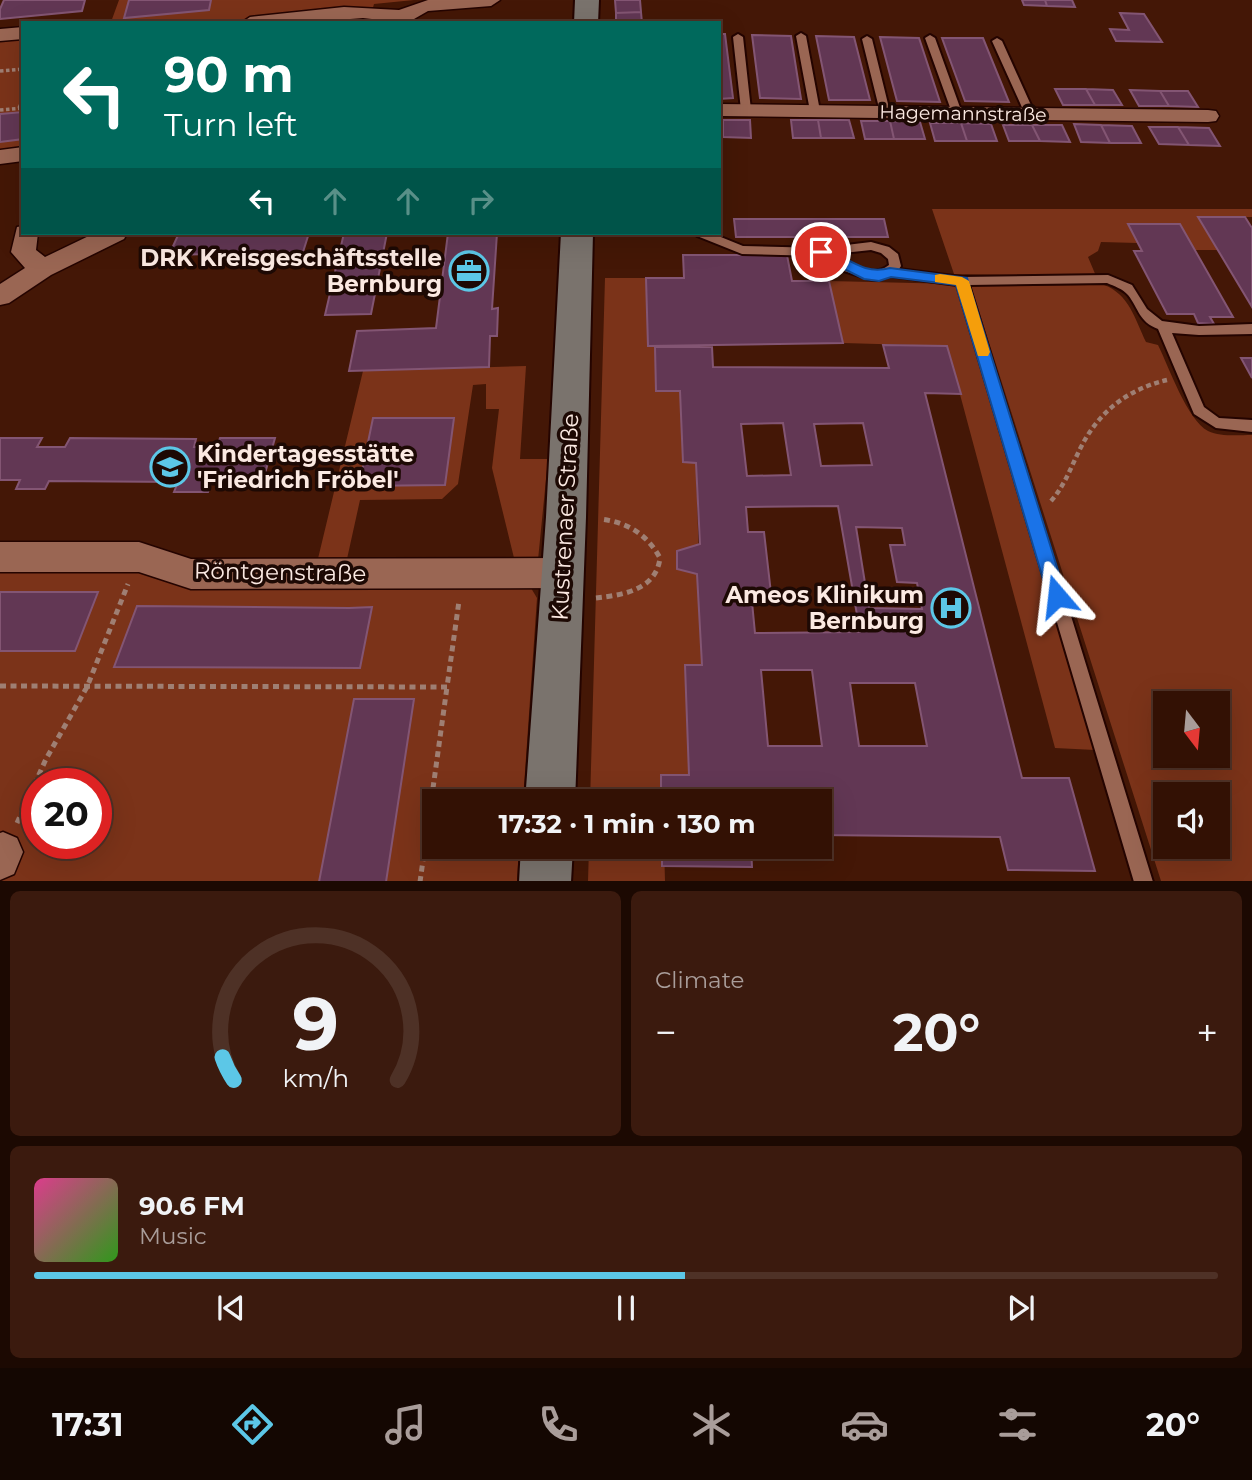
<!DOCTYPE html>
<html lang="en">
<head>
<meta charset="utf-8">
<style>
  :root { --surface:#331104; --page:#3b1a0e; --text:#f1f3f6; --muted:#a99d9a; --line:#4e3126; --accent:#5cc7e7 }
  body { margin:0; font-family:Montserrat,sans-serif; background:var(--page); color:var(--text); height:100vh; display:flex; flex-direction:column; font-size:26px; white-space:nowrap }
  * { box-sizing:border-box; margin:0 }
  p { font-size:23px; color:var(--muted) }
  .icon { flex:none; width:38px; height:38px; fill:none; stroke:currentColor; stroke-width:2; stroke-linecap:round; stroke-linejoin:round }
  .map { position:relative; height:881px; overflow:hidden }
  .sheet { display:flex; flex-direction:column; gap:10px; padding:10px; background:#1c0902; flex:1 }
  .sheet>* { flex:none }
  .hud { position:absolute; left:21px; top:21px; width:700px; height:214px; border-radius:0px; box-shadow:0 7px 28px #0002,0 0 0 2px var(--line); background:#00695c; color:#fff; overflow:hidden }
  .needle { width:46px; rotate:164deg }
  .fabs { position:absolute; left:1153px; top:691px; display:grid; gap:14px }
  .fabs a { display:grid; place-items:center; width:77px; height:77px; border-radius:0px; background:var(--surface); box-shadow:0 7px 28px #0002,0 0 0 2px var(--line); font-size:35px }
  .speed { position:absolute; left:21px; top:768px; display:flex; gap:14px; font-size:35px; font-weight:700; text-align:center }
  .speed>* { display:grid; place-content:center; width:91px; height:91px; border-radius:50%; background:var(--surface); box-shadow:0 7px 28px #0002,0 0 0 2px var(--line); line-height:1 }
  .speed .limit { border:10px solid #d22; background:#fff; color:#111 }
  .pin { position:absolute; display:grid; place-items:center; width:60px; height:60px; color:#fff; margin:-30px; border:4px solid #fff; border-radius:50%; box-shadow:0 2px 7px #0007 }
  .me { position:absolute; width:77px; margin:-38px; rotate:343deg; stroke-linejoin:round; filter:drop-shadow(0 0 5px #0008) }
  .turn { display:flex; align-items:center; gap:24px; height:147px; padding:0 28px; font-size:32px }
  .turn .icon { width:91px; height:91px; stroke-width:2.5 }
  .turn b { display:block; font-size:49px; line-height:60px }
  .lanes { display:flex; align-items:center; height:66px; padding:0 28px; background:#0003; justify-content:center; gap:35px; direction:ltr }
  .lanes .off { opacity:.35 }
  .big { font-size:52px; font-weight:700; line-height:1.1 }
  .sheet .card { flex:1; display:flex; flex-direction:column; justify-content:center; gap:10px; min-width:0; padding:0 24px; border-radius:10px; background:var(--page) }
  .sheet .dial { align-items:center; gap:0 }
  .dial svg { height:182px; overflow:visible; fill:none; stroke:var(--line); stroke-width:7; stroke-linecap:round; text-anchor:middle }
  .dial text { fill:var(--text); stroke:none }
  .song { display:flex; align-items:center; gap:21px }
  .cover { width:84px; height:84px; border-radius:10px; background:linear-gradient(135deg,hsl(330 70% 55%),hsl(110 70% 35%)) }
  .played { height:7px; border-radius:4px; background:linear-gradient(90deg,var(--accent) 55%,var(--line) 55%) }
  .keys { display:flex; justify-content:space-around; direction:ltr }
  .heat { display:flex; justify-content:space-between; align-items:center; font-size:38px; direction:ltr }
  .sheet .tiles { flex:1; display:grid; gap:10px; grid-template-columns:1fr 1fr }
  .card:last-child { grid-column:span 2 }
  .trip { position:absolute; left:422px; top:789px; width:410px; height:70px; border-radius:0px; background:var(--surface); box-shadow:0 7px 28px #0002,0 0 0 2px var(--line); font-weight:700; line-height:70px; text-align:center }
  .tab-bar { display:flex; height:112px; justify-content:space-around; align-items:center; background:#140702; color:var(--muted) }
  .tab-bar .icon { width:49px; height:49px }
  .tab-bar .selected { color:var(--accent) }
  .tab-bar b { font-size:32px; color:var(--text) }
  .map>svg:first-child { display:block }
  .green { fill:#7b3319; fill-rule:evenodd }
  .building { fill:#623754; stroke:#835573; stroke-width:2; fill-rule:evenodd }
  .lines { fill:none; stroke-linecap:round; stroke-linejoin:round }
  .lane-casing { stroke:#240400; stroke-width:4 }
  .street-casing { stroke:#240400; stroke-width:3 }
  .secondary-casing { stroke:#240400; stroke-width:4 }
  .path-far2 { stroke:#9f7f73; stroke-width:3.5; stroke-dasharray:3.5 2.5; stroke-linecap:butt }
  .path-far1 { stroke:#9f7f73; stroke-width:4.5; stroke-dasharray:5 3.5; stroke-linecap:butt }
  .path { stroke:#9f7f73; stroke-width:5; stroke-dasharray:6 4.5; stroke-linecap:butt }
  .lane { fill:#9a6653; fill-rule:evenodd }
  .street { fill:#9a6653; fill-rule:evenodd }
  .secondary { fill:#7a736d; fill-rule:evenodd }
  .route { fill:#1a73e8; stroke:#114b97; stroke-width:2 }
  .slow { fill:#f59e0b }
  .labels { text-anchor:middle; stroke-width:7; stroke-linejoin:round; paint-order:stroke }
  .far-street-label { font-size:19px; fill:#fbe9e2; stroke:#1d0904 }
  .poi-label { font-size:23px; font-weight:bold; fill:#fbe9e2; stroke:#1d0904; text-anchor:end }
  .street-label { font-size:23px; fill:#fbe9e2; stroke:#1d0904 }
</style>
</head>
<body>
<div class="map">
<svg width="1252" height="882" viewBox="0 0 1252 882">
  <rect width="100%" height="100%" fill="#441706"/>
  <path class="green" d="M119,0H414L374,4L372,11L236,23H103L111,22Z
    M23,30V150L0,152V33Z
    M932,209H1252V217H1199L1219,250H1195L1180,224H1129L1138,243L1101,242L1098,251L1088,257L1096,276L954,274Z
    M605,278H646L648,345L655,347L656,391H680L683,462L696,463L702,665L689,775L662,801L590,802Z
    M829,281L957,284L1095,750L1055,748L947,346L843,343Z
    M1104,285C1129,294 1135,319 1146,342L1158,345C1169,367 1187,420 1208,431C1221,437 1238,435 1252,435V881H1161L971,286ZM1166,704H1218V756H1166ZM1166,794H1218V847H1166Z
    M526,366L520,459H548L538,560L515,562L492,468L499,409H486V384L473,385L458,484L442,499L360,500L345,568L316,567L363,371Z
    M0,564L528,583L537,598L523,801L434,802V847H519L517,881H0ZM37,784H96V844H37Z
    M589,847H664L665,881L588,882Z"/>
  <path class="building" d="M4,0H85L82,11L0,19V9Z
    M129,0H211L209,10L124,18Z
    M615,0H640L641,12L616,13Z
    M1022,0H1045L1047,6L1024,5Z
    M1045,0H1072L1075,7L1047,6Z
    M641,12L642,23H616V13Z
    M1120,13L1144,14L1162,42L1116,41L1110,29L1129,30Z
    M719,34H725L733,98L719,99Z
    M752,35L791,36L801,99L760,98Z
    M816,36L854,37L870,100H829Z
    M880,37L919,38L940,102L897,101Z
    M942,38H983L1009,102L965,101Z
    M1055,89H1086L1095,105H1063Z
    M1086,89L1113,90L1122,105H1095Z
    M1130,90L1160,91L1169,106H1139Z
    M1160,91H1188L1198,107L1169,106Z
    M23,112V139L0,142V114Z
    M723,120H750L751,138L723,137Z
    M791,120H818L821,138H793Z
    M818,120H849L854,138H821Z
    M861,121H890L894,139H865Z
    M890,121L920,122L925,139H894Z
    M930,123H961L967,141H935Z
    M961,123L991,124L997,141H967Z
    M1074,124L1101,125L1110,143L1081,142Z
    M1003,125H1032L1040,141H1009Z
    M1032,125H1062L1070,142L1040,141Z
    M1101,125L1132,126L1141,143H1110Z
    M1149,127H1178L1189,145L1159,144Z
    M1178,127L1209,128L1220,146L1189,145Z
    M1198,217H1245L1252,228V307Z
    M734,219H884L888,237H736Z
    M1128,224H1180L1233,317H1210L1214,324L1198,323L1194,314H1167L1134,251H1142Z
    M179,233H309L303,252L169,255Z
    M344,233H387L371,314L325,315Z
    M448,233H497L492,309L498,308L497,336H490L489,367L349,371L357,331L436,328Z
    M683,255H787L792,281H829L843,343L648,346L646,278H684Z
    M883,345L947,346L961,394L925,393L1022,778H1069L1095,871L1008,870L1000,837L819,835V802H661V775H689L685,665H702L697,574L677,569V551L700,544L696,463L683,462L680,391H656L655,347H712L713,367L889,368ZM783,423L791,475L747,476L741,424ZM863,423L872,465L821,466L814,424ZM838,506L860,632L755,633L752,602H772L764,532H748L746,507ZM856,527L902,528L905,545H890L897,582L917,583L922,609L869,608ZM761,670H812L822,746H768ZM850,683H915L927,746H859Z
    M1241,358H1252V378Z
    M373,418H454L445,485L359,486Z
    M0,438H42L37,447H65L70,438L196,439L194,447H217L220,438H275L262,484L211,483L208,492H174L178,482L49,481L45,489H16L20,480H0Z
    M0,592H98L75,651H0Z
    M137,606L349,608L372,607L360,668L114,667Z
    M354,699H414L386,882H319Z
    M662,847H751L752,867L662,866Z"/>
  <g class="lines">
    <g class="lane-casing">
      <path id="lane" d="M801,33L806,36L820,111L815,114L810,111L796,36Z
        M738,34L743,37L751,110L746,113L741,110L733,37Z
        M930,35L935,38L962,113L961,115L952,113L925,38Z
        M867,36L872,39L890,112L889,114L880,112L862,39Z
        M997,38L1002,41L1035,114L1034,116L1025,114L992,41Z
        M695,233H711L743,246L821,248L871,242L889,247L898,254L901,266L899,269L962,277L1108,275L1132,285L1147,309L1162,321L1199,326L1252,324V334L1199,335L1172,333L1204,407L1219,418L1252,420V432L1216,428L1194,414L1158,329C1139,322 1139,309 1128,295C1123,289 1114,286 1107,283L969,285L1153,882H1134L957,285L890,276L878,280L869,279L844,271L819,256L742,254L697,236ZM871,250L881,253L888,259L889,265C872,279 851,264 834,254Z"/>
    </g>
    <g class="street-casing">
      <path id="street" d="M428,0H500L491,6L428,11L407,23L363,18L299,23H241L250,17L344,7L399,10Z
        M23,27V39L0,41V29Z
        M719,104L1208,110L1216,111L1219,116L1216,121L1208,122L719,116Z
        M23,147V161L0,164V150Z
        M23,226V233H38L36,250L45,257L95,233H127L124,239L51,275L9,303L0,305V284L25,268L11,252L17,227Z
        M0,542H139L191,559L562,558L574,562L579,573L574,584L562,588L191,589L139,572H0Z
        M3,832L17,838L23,852L14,874L0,880V833Z"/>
    </g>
    <g class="secondary-casing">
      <path id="secondary" d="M575,0H599L598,23H574Z
        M561,233H593L586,517L575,802H525L546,517Z
        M521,847H573L571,882H519Z"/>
    </g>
    <path class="path-far2" d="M0,71L23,69
      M19,108L23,100
      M0,110L23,108"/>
    <path class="path-far1" d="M1051,501C1065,485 1071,467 1080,449C1098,412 1128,389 1167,380"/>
    <path class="path" d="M596,598C623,595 656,590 660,558C647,534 627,522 600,519
      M0,686L447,687L459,601
      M17,823L46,759L87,687L128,584
      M420,882L447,687"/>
    <use href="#lane" class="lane"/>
    <use href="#street" class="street"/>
    <use href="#secondary" class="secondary"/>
  </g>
  <path class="route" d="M821,247C847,255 861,276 890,268L967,278L1066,596L1064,602L1057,604L1051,602L1048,596L956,285L891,277L879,281L864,279L816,255L814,252Z"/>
  <path class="slow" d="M940,274L962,277L969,281L990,352L988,356H978L956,285L935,282V275Z"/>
  <defs>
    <g id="office-ring" transform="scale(2.0125)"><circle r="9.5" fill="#1d0904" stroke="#5cc7e7" stroke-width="1.5"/><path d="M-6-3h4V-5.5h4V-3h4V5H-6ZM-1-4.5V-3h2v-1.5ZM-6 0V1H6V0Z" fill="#5cc7e7"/></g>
    <g id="school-ring" transform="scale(2.0125)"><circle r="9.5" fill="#1d0904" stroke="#5cc7e7" stroke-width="1.5"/><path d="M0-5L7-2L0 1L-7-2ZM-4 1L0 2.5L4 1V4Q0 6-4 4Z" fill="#5cc7e7"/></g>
    <g id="hospital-ring" transform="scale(2.0125)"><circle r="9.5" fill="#1d0904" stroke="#5cc7e7" stroke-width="1.5"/><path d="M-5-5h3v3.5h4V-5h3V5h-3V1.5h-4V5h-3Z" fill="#5cc7e7"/></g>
  </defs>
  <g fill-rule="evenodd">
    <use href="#office-ring" x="469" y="271"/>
    <use href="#school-ring" x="170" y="467"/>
    <use href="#hospital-ring" x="951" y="608"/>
  </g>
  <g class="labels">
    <g class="far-street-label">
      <text transform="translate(963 113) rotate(1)" y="7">Hagemannstraße</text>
    </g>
    <g class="poi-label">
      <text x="442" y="266">DRK Kreisgeschäftsstelle<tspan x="442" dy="26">Bernburg</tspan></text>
      <text x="197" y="462" text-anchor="start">Kindertagesstätte<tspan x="197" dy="26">'Friedrich Fröbel'</tspan></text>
      <text x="924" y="603">Ameos Klinikum<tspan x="924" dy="26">Bernburg</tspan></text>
    </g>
    <g class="street-label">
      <text transform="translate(565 517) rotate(-87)" y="8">Kustrenaer Straße</text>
      <text transform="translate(280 572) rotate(1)" y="8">Röntgenstraße</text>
    </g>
  </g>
</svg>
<div class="fabs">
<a><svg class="needle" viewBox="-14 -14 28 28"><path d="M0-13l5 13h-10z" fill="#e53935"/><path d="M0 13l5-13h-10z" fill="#a99d9a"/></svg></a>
<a><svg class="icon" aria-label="sound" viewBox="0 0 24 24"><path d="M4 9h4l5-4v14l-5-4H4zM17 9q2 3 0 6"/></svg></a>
</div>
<div class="speed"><div class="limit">20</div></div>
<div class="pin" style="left:821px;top:252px;background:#d93025"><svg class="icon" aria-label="arrive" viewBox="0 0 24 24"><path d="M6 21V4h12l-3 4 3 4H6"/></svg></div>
<svg class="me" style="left:1057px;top:596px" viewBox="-20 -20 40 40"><path d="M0-17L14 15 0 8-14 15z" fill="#1a73e8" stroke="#fff" stroke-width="4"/></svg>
<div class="trip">17:32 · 1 min · 130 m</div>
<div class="hud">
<div class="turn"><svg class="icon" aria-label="left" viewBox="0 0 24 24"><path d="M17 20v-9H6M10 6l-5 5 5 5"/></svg><div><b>90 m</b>Turn left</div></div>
<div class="lanes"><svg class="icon" aria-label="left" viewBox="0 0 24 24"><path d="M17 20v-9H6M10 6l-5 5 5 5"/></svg><svg class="icon off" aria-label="ahead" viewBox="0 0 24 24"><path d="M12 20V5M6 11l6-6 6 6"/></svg><svg class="icon off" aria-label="ahead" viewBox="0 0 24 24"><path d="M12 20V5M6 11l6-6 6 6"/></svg><svg class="icon off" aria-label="right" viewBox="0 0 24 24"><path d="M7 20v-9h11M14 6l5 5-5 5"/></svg></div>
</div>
</div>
<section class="sheet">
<div class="tiles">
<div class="card dial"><svg viewBox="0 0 100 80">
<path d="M14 69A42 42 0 1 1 86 69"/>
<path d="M14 69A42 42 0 0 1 9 59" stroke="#5cc7e7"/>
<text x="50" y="56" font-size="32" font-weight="700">9</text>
<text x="50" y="72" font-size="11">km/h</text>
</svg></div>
<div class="card"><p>Climate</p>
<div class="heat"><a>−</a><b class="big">20°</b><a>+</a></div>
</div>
<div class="card">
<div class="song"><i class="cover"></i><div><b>90.6 FM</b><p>Music</p></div></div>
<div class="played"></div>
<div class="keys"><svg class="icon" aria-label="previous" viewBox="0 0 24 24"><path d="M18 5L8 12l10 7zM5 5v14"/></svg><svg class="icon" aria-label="pause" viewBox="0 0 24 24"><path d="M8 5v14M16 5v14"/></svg><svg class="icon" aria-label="next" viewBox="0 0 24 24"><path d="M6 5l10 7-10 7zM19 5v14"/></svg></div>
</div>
</div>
</section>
<nav class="tab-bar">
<b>17:31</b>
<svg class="icon selected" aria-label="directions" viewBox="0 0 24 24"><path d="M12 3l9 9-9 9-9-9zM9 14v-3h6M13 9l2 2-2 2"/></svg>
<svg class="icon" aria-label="music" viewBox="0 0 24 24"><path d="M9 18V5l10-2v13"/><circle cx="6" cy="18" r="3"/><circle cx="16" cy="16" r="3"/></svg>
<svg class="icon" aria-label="phone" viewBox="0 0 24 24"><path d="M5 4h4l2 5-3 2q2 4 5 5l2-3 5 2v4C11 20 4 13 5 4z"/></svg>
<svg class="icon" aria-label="climate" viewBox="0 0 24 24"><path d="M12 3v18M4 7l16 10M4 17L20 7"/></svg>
<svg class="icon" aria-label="car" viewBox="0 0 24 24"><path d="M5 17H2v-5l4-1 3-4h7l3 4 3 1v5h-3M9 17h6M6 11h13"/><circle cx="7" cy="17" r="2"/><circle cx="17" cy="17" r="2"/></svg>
<svg class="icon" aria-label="filters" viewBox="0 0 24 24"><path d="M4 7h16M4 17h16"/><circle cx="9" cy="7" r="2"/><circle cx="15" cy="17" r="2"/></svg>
<b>20°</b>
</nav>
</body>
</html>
